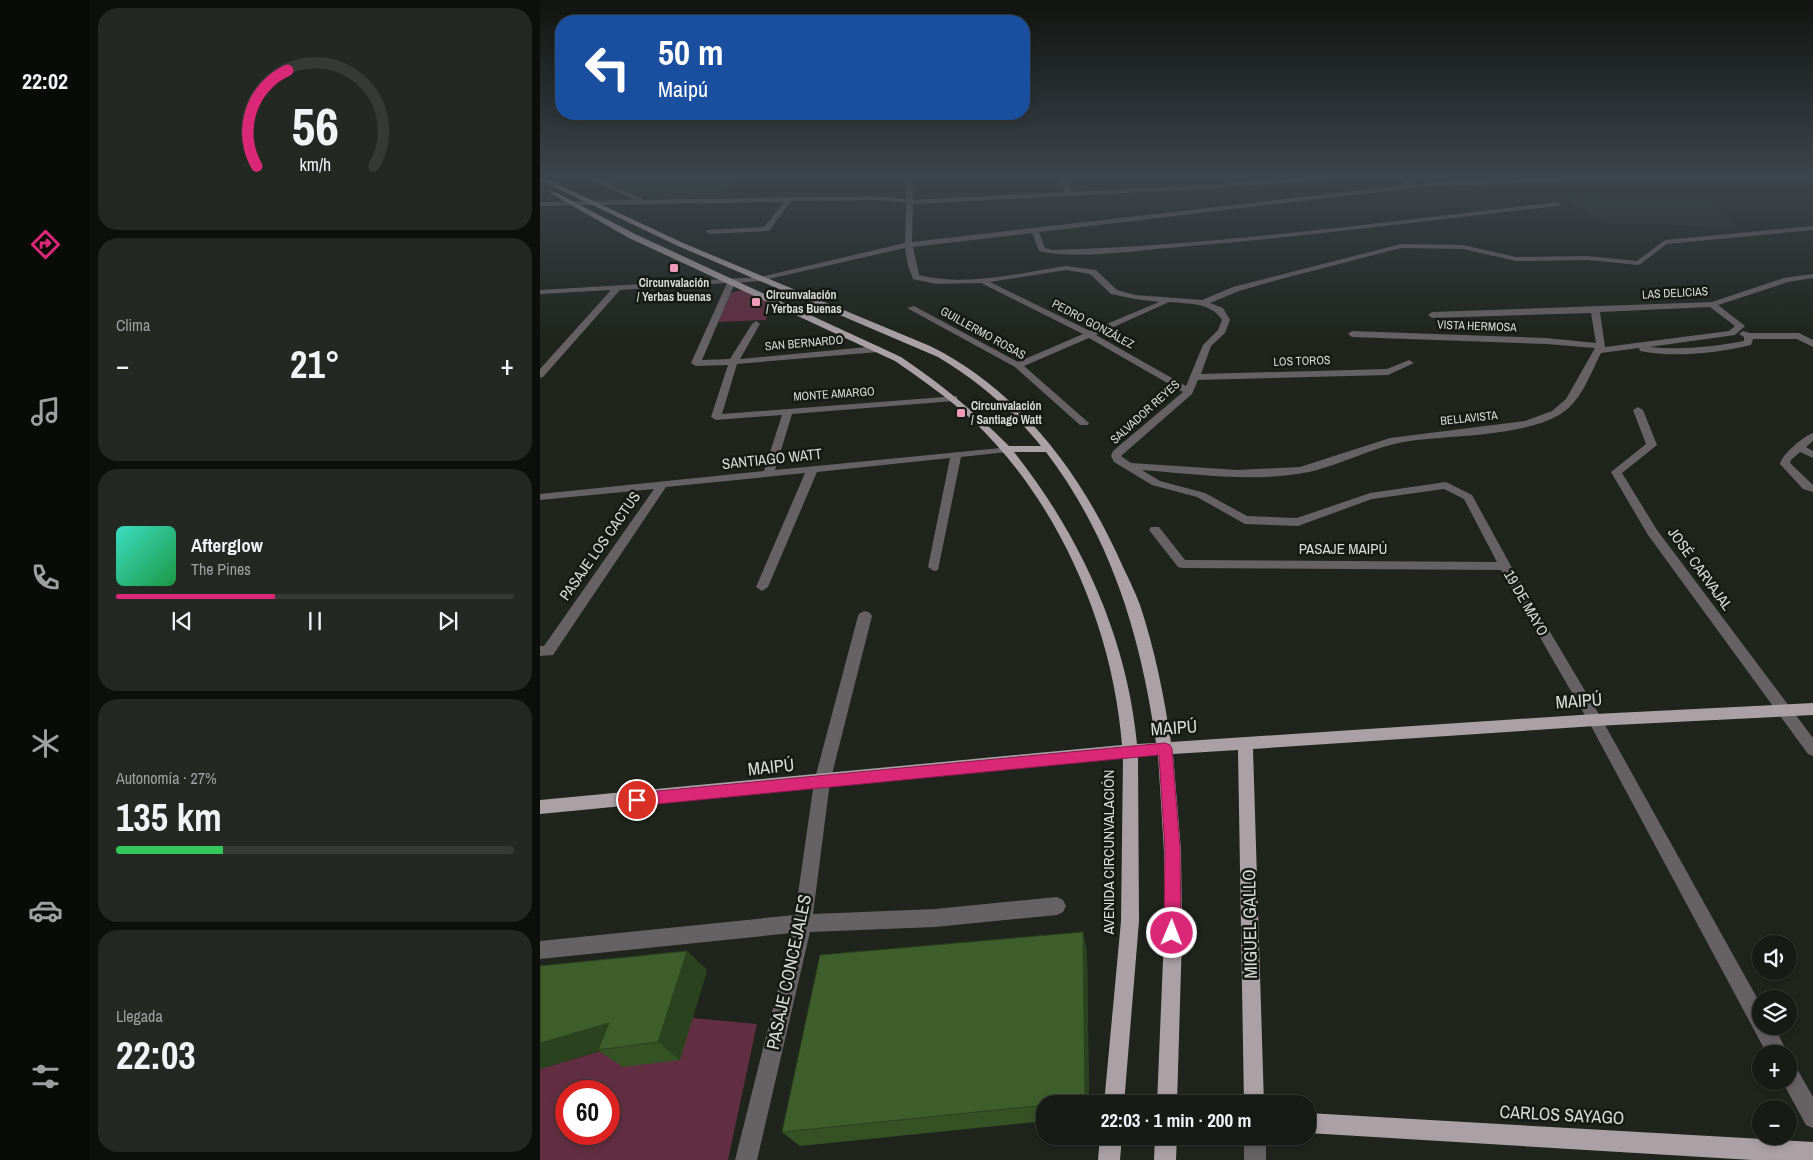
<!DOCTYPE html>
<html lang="es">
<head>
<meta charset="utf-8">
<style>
  :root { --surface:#171b16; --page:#242823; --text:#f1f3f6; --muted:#9ea1a1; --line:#363935; --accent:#db2777 }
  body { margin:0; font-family:"Archivo Narrow",sans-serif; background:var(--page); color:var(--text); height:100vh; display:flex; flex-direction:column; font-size:19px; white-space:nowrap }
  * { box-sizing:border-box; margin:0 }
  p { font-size:16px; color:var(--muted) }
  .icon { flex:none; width:28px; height:28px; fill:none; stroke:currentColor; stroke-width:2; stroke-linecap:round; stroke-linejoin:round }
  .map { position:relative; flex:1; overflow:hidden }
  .side { display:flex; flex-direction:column; gap:8px; padding:8px; background:#0d0f0c; width:450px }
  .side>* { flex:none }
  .banner { position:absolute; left:15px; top:15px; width:475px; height:105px; border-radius:20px; box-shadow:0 2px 8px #0003,0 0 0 1px var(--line); background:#1a4fa0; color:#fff; overflow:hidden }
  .buttons { position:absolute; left:1212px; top:935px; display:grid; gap:10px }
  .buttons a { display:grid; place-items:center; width:45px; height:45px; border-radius:50%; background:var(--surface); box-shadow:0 2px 8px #0003,0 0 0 1px var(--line); font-size:25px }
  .speed { position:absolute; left:15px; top:1080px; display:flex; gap:10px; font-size:25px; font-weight:700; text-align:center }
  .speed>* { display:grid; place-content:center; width:65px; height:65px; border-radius:50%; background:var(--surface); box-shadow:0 2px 8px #0003,0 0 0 1px var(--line); line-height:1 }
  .speed .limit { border:8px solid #d22; background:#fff; color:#111 }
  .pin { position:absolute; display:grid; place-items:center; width:42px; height:42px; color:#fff; margin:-21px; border:2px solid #fff; border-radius:50%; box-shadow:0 1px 5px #0007 }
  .me { position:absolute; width:55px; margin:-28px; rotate:1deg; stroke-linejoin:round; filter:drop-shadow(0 0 4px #0008) }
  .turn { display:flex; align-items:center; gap:18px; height:105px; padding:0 20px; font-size:22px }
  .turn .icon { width:65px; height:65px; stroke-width:2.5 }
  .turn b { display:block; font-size:35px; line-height:42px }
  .big { font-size:38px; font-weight:800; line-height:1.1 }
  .side .widget { flex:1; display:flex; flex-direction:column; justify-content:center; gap:8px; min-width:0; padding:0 18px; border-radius:20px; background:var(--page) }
  .side .dial { align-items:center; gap:0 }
  .dial svg { height:130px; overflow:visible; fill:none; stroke:var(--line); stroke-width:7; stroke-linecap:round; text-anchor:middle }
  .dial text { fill:var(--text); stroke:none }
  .song { display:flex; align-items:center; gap:15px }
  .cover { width:60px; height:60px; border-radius:8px; background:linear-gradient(135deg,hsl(170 70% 55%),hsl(140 70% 35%)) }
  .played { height:5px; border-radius:2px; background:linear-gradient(90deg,var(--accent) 40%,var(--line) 40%) }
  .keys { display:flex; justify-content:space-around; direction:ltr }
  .heat { display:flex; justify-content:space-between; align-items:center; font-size:28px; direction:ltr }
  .charge { height:8px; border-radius:4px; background:linear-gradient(90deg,#34c759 27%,var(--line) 0) }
  .trip { position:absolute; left:496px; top:1095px; width:280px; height:50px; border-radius:20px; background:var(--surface); box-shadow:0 2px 8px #0003,0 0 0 1px var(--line); font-weight:800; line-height:50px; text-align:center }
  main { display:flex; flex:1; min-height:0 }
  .tabs { display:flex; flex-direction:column; width:90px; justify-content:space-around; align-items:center; background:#090b09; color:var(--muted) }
  .tabs .icon { width:35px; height:35px }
  .tabs .current { color:var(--accent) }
  .tabs b { font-size:22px; color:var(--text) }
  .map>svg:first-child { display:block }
  .built { fill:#262e22 }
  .green { fill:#622f42; fill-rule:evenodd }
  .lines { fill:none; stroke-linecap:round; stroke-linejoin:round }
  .minor { fill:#666163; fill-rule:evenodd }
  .major { fill:#aba1a4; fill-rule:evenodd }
  .wall { fill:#355225 }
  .shaded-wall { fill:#2b421e }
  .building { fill:#3e5f2b; stroke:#2b421e }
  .route { fill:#db2777; stroke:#8e194d }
  .poi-dot { fill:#ef9ab8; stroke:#161a14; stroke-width:2 }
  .labels { text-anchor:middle; stroke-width:5; stroke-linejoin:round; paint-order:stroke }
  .far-poi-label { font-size:12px; font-weight:bold; fill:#d8dbd6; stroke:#161a14; text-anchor:start }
  .far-street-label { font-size:12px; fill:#d8dbd6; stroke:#161a14 }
  .street-label { font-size:15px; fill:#d8dbd6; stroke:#161a14 }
  .near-street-label { font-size:18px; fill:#d8dbd6; stroke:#161a14 }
</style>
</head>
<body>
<main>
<nav class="tabs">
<b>22:02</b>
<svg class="icon current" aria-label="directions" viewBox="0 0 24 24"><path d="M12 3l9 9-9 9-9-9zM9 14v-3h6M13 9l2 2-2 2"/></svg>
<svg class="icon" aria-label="music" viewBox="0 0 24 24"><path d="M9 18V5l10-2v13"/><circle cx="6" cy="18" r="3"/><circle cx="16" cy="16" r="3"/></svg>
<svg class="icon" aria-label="phone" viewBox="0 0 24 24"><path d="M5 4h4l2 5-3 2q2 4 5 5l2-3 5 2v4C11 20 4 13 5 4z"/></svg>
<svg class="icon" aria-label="climate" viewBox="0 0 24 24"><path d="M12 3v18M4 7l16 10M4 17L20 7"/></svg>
<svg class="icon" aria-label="car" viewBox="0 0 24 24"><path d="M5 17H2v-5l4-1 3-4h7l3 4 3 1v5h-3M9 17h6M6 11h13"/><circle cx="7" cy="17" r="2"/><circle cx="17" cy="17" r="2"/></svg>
<svg class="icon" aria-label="filters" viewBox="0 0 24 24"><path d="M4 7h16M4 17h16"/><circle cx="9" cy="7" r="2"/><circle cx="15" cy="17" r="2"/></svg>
</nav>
<section class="side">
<div class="widget dial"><svg viewBox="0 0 100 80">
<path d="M14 69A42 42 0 1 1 86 69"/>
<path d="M14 69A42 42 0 0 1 33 10" stroke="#db2777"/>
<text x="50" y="56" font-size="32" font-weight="700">56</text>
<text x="50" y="72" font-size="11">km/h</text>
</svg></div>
<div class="widget"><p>Clima</p>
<div class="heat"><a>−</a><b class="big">21°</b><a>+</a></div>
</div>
<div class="widget">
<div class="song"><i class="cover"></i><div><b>Afterglow</b><p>The Pines</p></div></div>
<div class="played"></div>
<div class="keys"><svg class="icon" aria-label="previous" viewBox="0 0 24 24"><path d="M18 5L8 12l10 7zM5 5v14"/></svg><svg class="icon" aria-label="pause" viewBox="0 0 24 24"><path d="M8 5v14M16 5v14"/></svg><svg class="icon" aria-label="next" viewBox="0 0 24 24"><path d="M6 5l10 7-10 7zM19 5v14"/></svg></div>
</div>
<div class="widget"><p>Autonomía · 27%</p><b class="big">135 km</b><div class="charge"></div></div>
<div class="widget"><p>Llegada</p><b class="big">22:03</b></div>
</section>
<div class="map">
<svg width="1273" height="1160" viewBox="0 0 1273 1160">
  <rect width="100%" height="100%" fill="#1f241d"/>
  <path class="built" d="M87,175H205L172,199L108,201L57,177Z
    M1032,193L1166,196L1197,226L1072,224L1055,219L1020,194Z"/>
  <path class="green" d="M202,290L231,303L226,320L178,322L191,293Z
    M153,1018L217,1024L188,1160H0V1069L61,1051ZM26,1091H69V1134H26Z"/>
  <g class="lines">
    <path class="minor" d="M51,175L104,200L334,196L366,199V175H388L372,178L373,200L525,192L521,175H527L532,192L681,184L797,175H826L681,188L373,204L372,242L868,185L858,175H865L875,184L1030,176H1273V180H1030L873,188L499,232L505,248L513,250C682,245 850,221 1018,202L1021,204L1018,206C892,220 765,237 639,247C600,250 535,260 499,251L492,233L373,247L379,275C427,287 479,273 526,266L556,270L577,290L595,295L662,300L693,287L861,244L923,245L976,257L1047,256L1097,261L1125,240L1273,226V230L1127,244L1099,265L1047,260L976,261L923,249L861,248L741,279L699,291L670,303L683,308L690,320L685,333L671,346L661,374L847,369L869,360L874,363L848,375L658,380L652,394L581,456L591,463L698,470L760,467L850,438L985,421L1012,411L1026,399L1055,348L1006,344L812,337L808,334L812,331L1006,338L1056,343L1051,313L892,318L888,315L892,312L1172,302L1244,278L1273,274V278L1248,282L1178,305L1205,326L1195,335L1109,347C1141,350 1172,347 1204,341V337L1199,334L1203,331L1210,333H1259L1273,340V347L1257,339H1213L1211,345C1177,353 1135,358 1100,351L1099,348L1061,353C1050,374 1041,403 1019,415C980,437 914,435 870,441C834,446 804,464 769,472C715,483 656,474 602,470L620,481L665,493L707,516L757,518L830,493L906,482L932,495L971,566L1060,716L1221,1005V1026H1234L1248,1054H1227L1050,724L961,570L642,568L638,567L609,530L611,527H619L645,560L957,562L924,499L904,489L832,499L758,526L705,524L657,497L612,485L574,462L571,456L573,451L643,392L549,338L484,366L549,423L548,425H540L475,367L367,308L374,306L478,362L543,334L441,283L396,284L373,279L368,265L365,248L220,281L195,283L162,360L190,359L212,324L216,321L220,324L200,359L338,346L342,349L338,352L197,364L182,414L417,396V400L414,401L252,414L235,470L471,447L472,449L467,452L421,457L398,570L394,571L388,567L410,458L277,472L228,587L222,591L216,587L265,473L126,487L13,655L0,656V646H4L114,489L0,500V494L224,471L242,415L176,420L171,417L188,365L156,366L151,363L187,283L80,290L3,377L0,378V369L71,290L0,294V290L220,277L365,243L366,203L334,200L251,201L229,231L170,234L166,232L167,230L224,227L244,202L0,206V202L94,200L49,178V176ZM526,270L550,274L571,294L595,299L619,302L550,331L450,282ZM629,302C648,304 671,302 682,320L678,330L663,345L646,386L556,335ZM1170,307L1195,326L1189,331L1065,347L1060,312Z
      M1098,407L1103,410L1117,445L1082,473L1117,530L1273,738V756L1268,754L1108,535L1071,472L1106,444L1093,410Z
      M1273,433V441L1266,447L1273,451V458L1260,452L1251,460L1250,463L1273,485V492L1263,489L1240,464C1242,454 1264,436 1273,433Z
      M325,611L330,613L332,616L290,782L273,914L395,909L517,897L523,900L526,906L523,912L517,915L395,927L270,932L217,1160H195L252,933L0,959V941L255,915L274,782L318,616L320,613Z
      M1249,1064L1256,1067L1273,1097V1128L1266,1125L1242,1081H1249Z
      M704,1136H726V1160H704Z"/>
    <path class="major" d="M0,176L143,243L390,346C481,391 543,476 583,567C589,579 595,592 600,605C615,650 624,696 631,742L1055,714L1273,703V715L1055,726L713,749L724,1104H704L698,750L633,754L641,851L642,936L637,1104H617L624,936V851L618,755L598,757L599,921L584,1104H564L581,921L583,758L0,814V800L582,745C573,627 518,499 430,418C407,397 381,379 355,361L89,238L10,193L15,192L95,234L361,357C401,384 435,412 469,446H501C472,410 437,380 398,357L138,246L0,180ZM474,452H506C572,539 601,637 616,743L597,744C587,637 540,535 474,452Z
      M768,1113L1273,1142V1160H1212L768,1133Z
      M560,1136H582L580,1160H558Z
      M615,1136H637L636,1160H614Z"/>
  </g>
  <path class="wall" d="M543,932L547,952L549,1104H505V1121L260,1146L242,1132Z
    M147,951L167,970L140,1060L83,1067L59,1051L0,1069V966Z"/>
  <path class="shaded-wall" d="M543,932L547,952L549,1104H546L545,1101Z
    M147,951L167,970L140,1060L118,1042Z
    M69,1023L58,1050L59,1051L0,1069V1043Z"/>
  <path class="building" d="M543,932L545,1101L522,1104H505V1105L242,1132L280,955Z
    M147,951L118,1042L58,1050L69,1023L0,1043V966Z"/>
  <linearGradient id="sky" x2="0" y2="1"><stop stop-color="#111410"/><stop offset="0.52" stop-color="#3c454c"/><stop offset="1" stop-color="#3c454c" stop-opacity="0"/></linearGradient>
  <rect width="1273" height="338" fill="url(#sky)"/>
  <path class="route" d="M625,743L630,745L632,749L640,849L641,933L638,939L632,941L627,939L624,933L625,849L619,755L97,806L92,804L90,800L92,795L97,793Z"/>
  <g class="poi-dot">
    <rect x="129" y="263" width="10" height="10" rx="2.5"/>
    <rect x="211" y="297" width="10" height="10" rx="2.5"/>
    <rect x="416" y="408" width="10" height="10" rx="2.5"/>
  </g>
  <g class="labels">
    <g class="far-poi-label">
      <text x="134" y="287" text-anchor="middle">Circunvalación<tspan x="134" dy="14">/ Yerbas buenas</tspan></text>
      <text x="226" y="299">Circunvalación<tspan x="226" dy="14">/ Yerbas Buenas</tspan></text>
      <text x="431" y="410">Circunvalación<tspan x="431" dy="14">/ Santiago Watt</tspan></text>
    </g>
    <g class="far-street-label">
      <text transform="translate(1135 293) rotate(-3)" y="4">LAS DELICIAS</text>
      <text transform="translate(553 324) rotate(28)" y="4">PEDRO GONZÁLEZ</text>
      <text transform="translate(937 326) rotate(2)" y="4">VISTA HERMOSA</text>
      <text transform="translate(443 333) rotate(29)" y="4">GUILLERMO ROSAS</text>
      <text transform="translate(264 343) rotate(-5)" y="4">SAN BERNARDO</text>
      <text transform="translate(762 361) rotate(-2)" y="4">LOS TOROS</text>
      <text transform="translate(294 394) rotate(-4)" y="4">MONTE AMARGO</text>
      <text transform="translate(605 412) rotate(-42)" y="4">SALVADOR REYES</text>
      <text transform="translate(929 418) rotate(-6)" y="4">BELLAVISTA</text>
    </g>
    <g class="street-label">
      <text transform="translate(232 459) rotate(-6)" y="5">SANTIAGO WATT</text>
      <text transform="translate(60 546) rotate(-55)" y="5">PASAJE LOS CACTUS</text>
      <text x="803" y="554">PASAJE MAIPÚ</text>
      <text transform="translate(1160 569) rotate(54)" y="5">JOSÉ CARVAJAL</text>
      <text transform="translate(986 603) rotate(60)" y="5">19 DE MAYO</text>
      <text transform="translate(569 852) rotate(-90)" y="5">AVENIDA CIRCUNVALACIÓN</text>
    </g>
    <g class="near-street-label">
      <text transform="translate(1039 701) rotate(-4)" y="6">MAIPÚ</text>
      <text transform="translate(634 728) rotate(-4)" y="6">MAIPÚ</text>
      <text transform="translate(231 767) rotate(-6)" y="6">MAIPÚ</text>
      <text transform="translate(710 924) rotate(-91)" y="6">MIGUEL GALLO</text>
      <text transform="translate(249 972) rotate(-78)" y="6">PASAJE CONCEJALES</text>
      <text transform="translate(1022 1115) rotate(3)" y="6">CARLOS SAYAGO</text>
    </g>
  </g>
</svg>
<div class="buttons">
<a><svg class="icon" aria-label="sound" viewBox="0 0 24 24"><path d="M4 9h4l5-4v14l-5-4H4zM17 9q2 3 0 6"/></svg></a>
<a><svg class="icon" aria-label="layers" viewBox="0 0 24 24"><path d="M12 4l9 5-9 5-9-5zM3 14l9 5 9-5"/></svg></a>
<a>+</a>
<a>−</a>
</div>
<div class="speed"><div class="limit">60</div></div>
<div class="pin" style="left:97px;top:800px;background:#d93025"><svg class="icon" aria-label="arrive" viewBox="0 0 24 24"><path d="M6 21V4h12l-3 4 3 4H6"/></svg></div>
<svg class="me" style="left:632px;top:933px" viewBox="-20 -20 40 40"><circle r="17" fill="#db2777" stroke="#fff" stroke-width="3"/><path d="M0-11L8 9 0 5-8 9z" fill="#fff"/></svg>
<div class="trip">22:03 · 1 min · 200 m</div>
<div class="banner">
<div class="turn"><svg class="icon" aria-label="left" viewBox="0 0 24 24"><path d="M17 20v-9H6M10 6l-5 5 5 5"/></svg><div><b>50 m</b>Maipú</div></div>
</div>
</div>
</main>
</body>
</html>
